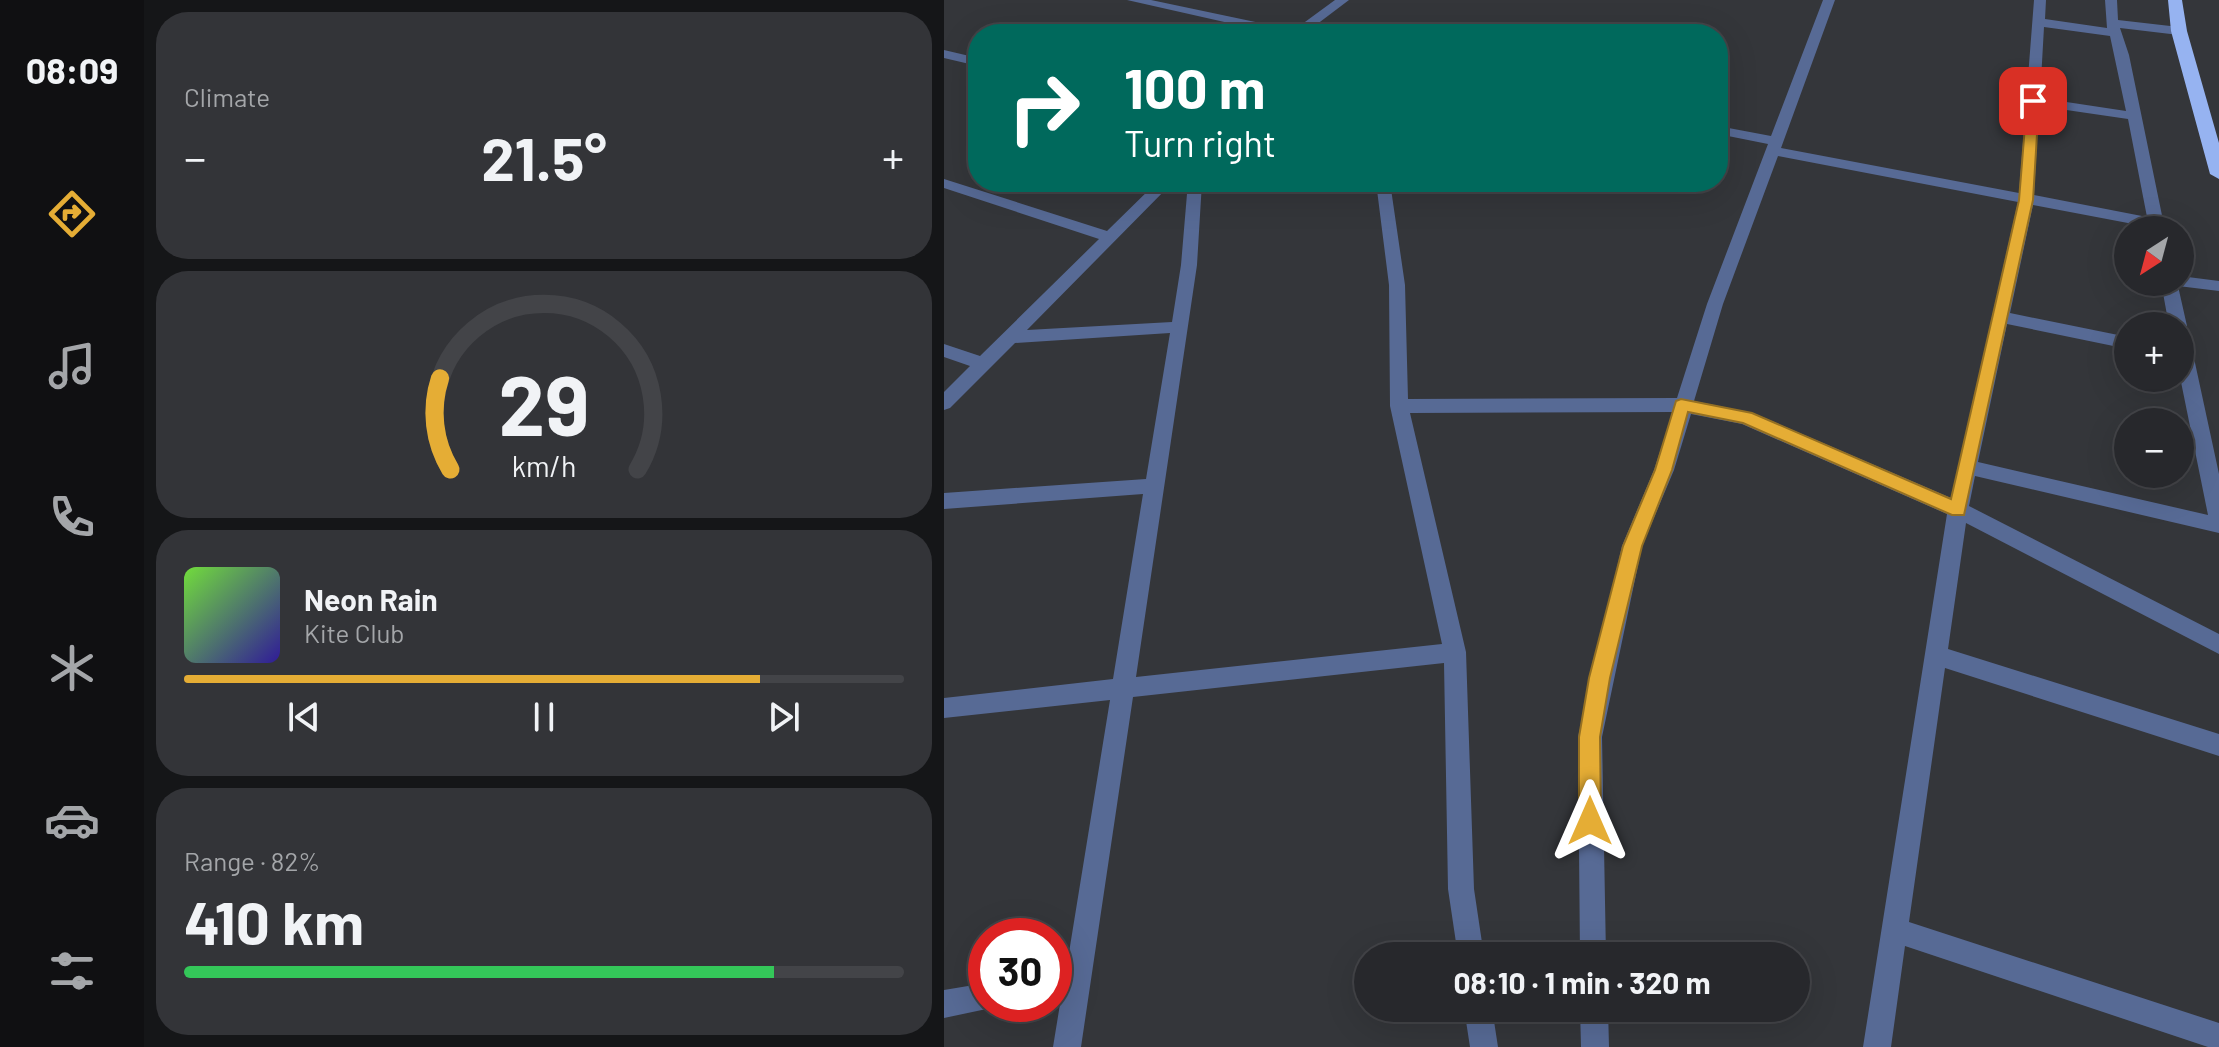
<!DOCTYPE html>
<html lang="en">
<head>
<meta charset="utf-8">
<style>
  :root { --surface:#27282c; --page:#333438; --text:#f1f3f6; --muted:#a4a6a9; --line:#434448; --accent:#e5ad35 }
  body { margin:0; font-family:Barlow,sans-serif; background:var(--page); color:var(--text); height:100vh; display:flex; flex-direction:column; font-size:30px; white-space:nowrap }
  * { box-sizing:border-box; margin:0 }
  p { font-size:26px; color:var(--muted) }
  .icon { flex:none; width:44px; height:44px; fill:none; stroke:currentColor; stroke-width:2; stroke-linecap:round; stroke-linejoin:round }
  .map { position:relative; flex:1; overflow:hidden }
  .details { display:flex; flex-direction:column; gap:12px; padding:12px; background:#151618; width:800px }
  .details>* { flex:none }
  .top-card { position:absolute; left:24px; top:24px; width:760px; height:168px; border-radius:32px; box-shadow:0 8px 32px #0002,0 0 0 2px var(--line); background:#00695c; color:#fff; overflow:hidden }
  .needle { width:52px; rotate:216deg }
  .fabs { position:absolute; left:1170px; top:216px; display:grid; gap:16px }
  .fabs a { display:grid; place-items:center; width:80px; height:80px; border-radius:50%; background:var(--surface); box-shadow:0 8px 32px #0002,0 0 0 2px var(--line); font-size:40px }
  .speed { position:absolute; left:24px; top:918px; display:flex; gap:16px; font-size:40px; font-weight:700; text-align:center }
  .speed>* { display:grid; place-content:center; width:104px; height:104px; border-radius:50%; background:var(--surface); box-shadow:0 8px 32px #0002,0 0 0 2px var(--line); line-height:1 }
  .speed .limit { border:12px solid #d22; background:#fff; color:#111 }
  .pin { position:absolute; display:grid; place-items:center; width:68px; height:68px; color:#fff; margin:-34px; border-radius:16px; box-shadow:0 4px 12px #0006 }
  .me { position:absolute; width:88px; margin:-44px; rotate:0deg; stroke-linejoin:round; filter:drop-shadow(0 0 6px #0008) }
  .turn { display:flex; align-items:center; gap:28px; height:168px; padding:0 24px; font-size:36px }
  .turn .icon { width:104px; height:104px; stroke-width:2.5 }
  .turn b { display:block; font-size:56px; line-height:68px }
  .big { font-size:60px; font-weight:700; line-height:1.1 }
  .details .widget { flex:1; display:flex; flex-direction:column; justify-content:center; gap:12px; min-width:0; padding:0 28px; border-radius:32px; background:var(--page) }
  .details .dial { align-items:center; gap:0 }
  .dial svg { height:208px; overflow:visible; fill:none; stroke:var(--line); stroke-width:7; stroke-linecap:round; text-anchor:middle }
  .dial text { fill:var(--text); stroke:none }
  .song { display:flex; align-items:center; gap:24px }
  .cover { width:96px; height:96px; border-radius:12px; background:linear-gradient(135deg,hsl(100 70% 55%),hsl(250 70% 35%)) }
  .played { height:8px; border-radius:4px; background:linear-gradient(90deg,var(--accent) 80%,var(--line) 80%) }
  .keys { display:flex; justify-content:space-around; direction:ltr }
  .heat { display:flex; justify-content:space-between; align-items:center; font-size:44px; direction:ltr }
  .charge { height:12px; border-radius:6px; background:linear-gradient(90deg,#34c759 82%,var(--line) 0) }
  .trip { position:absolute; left:410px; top:942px; width:456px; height:80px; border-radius:40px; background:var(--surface); box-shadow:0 8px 32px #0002,0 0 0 2px var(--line); font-weight:700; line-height:80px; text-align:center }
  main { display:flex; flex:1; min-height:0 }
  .tabs { display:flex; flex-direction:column; width:144px; justify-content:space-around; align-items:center; background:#101012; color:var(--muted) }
  .tabs .icon { width:56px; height:56px }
  .tabs .active { color:var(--accent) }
  .tabs b { font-size:36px; color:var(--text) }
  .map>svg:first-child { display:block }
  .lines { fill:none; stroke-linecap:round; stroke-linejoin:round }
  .street { fill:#576a95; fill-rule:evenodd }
  .highway { fill:#96b3f1; fill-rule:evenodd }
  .route { fill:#e5ad35; stroke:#957022; stroke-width:2 }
</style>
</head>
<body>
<main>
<nav class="tabs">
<b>08:09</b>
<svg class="icon active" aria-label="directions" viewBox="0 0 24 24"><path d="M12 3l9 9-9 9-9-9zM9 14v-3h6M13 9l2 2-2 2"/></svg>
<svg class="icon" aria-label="music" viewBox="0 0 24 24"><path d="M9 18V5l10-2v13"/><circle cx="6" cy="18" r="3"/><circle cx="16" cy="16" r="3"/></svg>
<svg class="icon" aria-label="phone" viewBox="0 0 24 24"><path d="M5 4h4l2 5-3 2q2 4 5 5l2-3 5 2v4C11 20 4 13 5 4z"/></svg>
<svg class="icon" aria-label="climate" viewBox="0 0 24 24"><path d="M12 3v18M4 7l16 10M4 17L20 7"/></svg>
<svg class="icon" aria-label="car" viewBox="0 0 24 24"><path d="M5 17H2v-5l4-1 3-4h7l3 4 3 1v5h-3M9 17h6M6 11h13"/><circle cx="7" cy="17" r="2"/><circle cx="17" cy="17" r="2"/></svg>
<svg class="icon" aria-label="filters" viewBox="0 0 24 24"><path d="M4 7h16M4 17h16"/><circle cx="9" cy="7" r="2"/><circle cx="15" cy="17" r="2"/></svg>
</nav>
<section class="details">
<div class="widget"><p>Climate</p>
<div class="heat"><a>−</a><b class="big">21.5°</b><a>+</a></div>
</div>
<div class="widget dial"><svg viewBox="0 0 100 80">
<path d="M14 69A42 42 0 1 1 86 69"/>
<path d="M14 69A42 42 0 0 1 10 34" stroke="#e5ad35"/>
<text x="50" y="56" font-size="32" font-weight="700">29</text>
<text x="50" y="72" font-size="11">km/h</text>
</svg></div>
<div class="widget">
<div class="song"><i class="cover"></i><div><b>Neon Rain</b><p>Kite Club</p></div></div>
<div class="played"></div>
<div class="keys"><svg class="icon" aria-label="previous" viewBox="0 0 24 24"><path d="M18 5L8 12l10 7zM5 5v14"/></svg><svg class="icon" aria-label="pause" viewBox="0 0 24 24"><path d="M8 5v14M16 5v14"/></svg><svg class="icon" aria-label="next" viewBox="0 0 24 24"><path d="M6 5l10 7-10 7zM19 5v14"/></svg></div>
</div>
<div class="widget"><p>Range · 82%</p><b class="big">410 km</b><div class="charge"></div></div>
</section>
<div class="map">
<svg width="1275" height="1047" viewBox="0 0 1275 1047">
  <rect width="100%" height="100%" fill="#34363a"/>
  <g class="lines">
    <path class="street" d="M183,0H207L350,30L391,0H405L360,34H334Z
      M879,0H891L837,148L1075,193L1090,0H1102L1101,19L1163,28L1161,0H1173L1174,20L1235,27L1241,31L1235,35L1176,28L1185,55L1221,230H1205V227L1089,205L1066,313L1184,337V349L1063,324L1034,462L1264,515L1236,377V326H1225L1217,282H1236V276L1275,281V291L1234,286L1243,326L1240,330L1245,335L1275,474V533L1031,476L1025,506L1275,634V654L1022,523L1004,649L1275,734V756L1001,668L965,922L1275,1023V1047H1264L961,946L947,1047H919L1003,514L798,424L747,414L730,470L698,546L658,737L662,956H636L634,737L678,546L710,470L729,412L466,413L522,652L530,889L540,956H514L504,889L500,663L189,697L137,1047H109L117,998L110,999V973L122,971L166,700L0,718V698L169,679L199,494L0,509V493L202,479L226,333L71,343L6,408L0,410V392L26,366L0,357V344L36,356L155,239L0,188V179L163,231L213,182H229L83,330L228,322L237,265L244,182H258L253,265L192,677L498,644L446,406L445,285L432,182H446L461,285L464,399L733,398L763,304L824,144L774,134V126L827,136ZM1100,27L1166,36L1182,111L1096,98ZM1095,106L1184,119L1203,217L1090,195ZM834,156L1074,202L1007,498L809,413L750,401L779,304Z
      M0,50L34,58V66L0,58Z
      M42,983V1004H53L52,1007L0,1018V990Z
      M520,1008H548L554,1047H526Z
      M636,1008H664L665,1047H637Z"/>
    <path class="highway" d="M1224,0H1238L1243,31L1275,143V179L1266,174L1227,31Z"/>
  </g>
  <path class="route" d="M1089,98L1095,101L1089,200L1020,515H1008L799,423L744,412L728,470L698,546L666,678L656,737L657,821L654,828L646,832L638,828L635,821V737L645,678L679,546L711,470L732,401L737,399L808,413L1007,499L1075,200L1083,101Z"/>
</svg>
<div class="fabs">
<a><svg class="needle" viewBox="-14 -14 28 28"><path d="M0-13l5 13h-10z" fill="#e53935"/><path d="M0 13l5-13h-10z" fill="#a4a6a9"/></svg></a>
<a>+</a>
<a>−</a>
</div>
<div class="speed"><div class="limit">30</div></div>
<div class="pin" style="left:1089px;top:101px;background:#d93025"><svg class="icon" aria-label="arrive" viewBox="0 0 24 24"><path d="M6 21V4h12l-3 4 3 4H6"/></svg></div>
<svg class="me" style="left:646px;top:821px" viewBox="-20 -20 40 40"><path d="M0-17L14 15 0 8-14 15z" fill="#e5ad35" stroke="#fff" stroke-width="4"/></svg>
<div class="trip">08:10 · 1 min · 320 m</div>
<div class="top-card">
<div class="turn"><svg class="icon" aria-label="right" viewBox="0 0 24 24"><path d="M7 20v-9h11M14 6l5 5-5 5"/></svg><div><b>100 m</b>Turn right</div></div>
</div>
</div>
</main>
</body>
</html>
